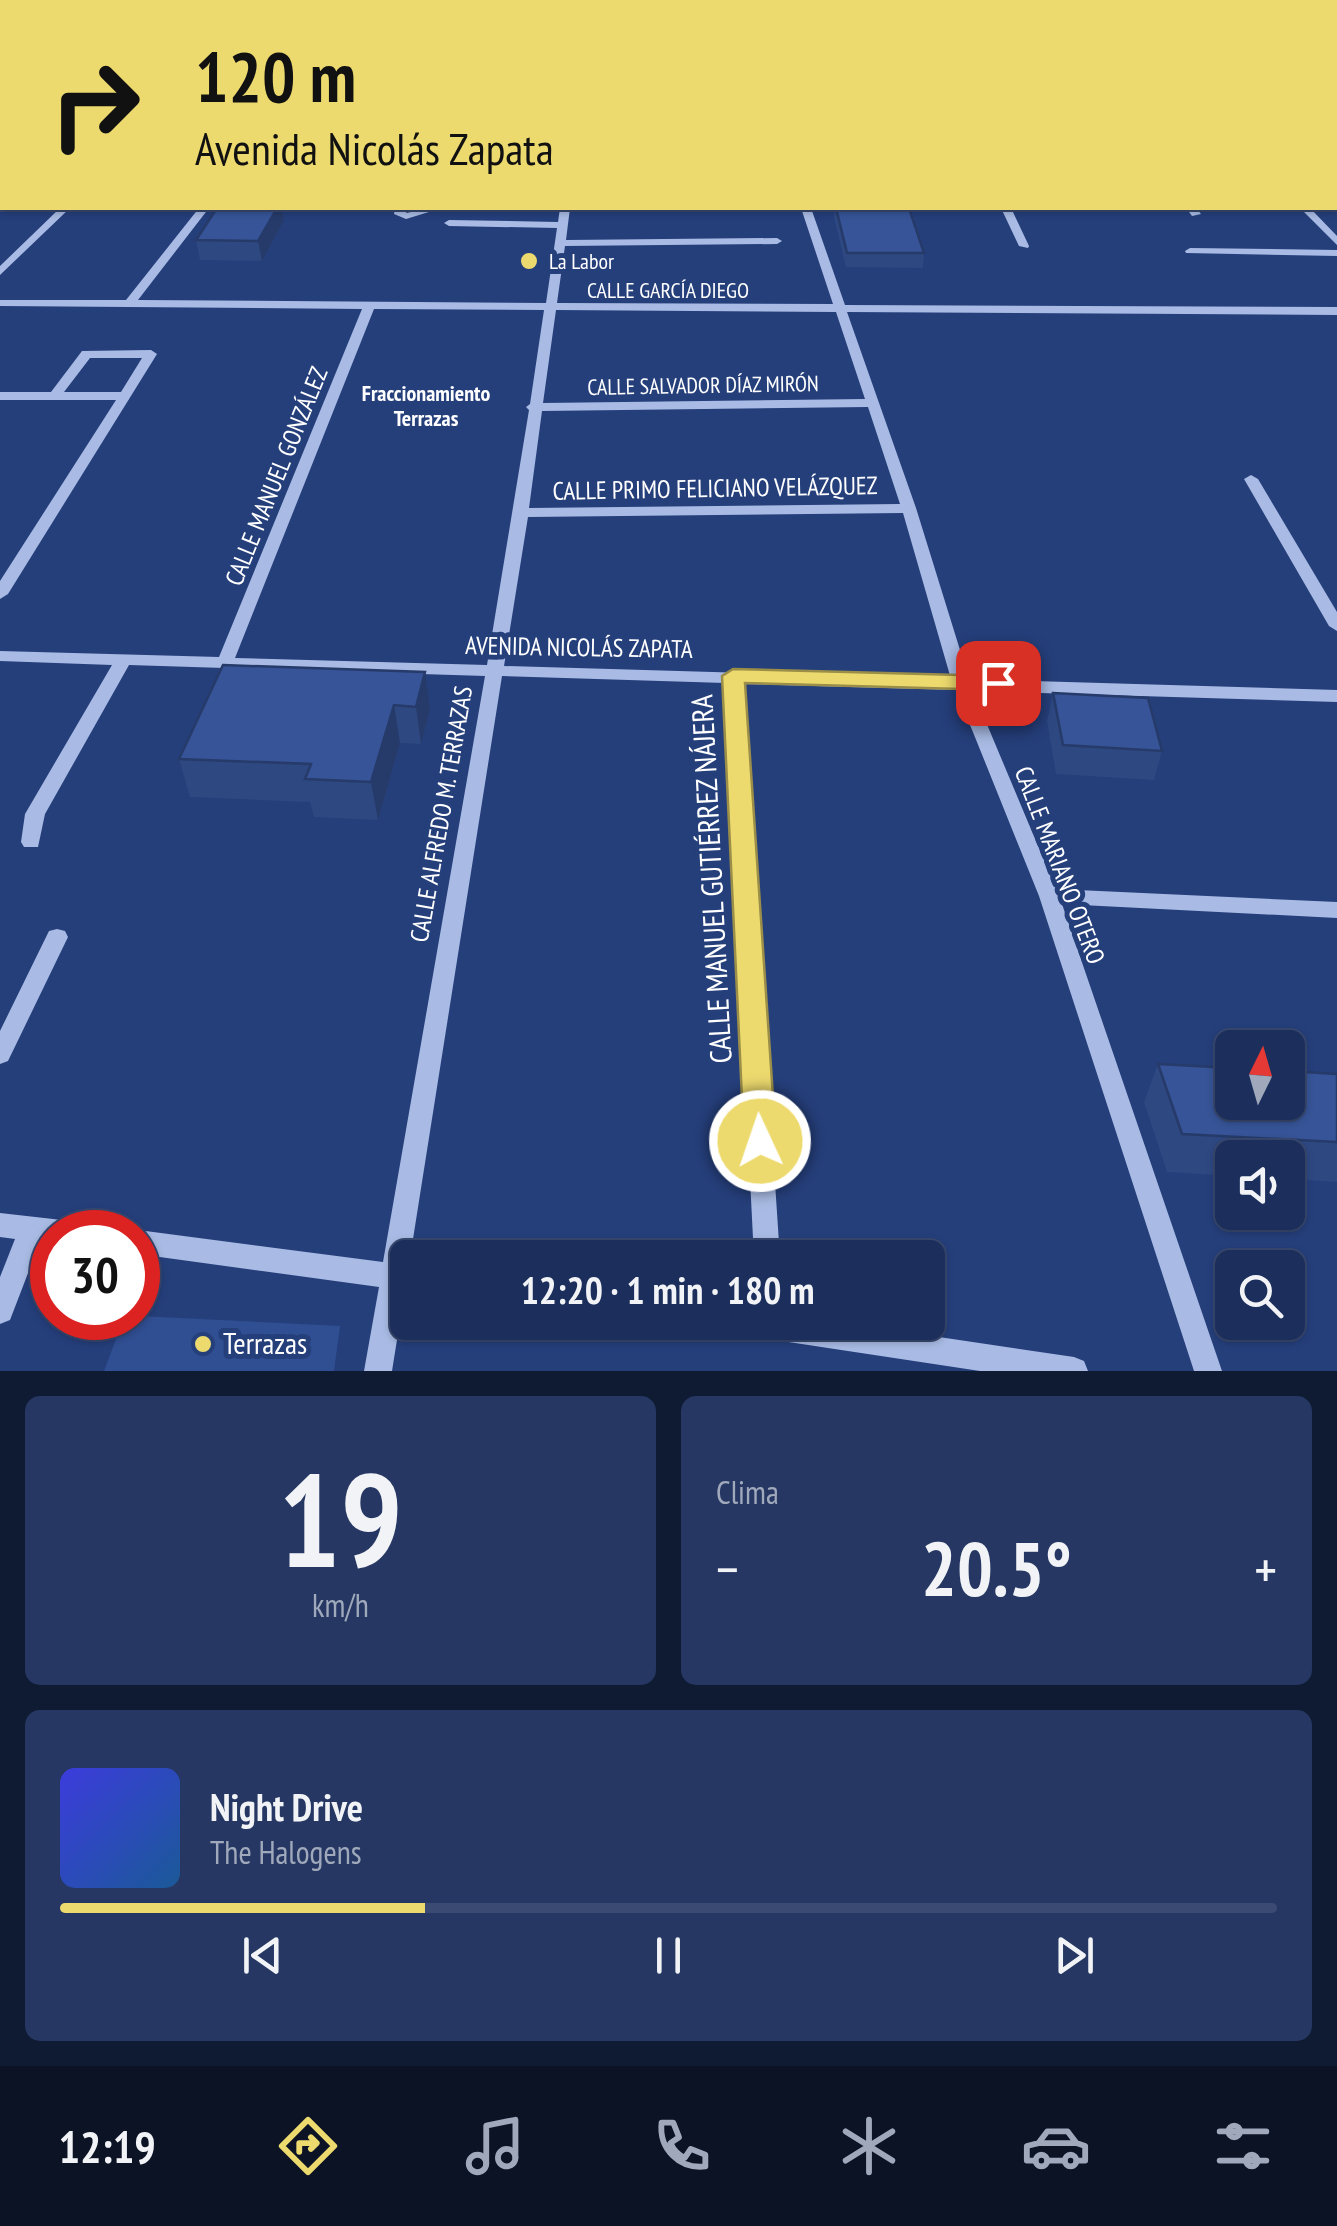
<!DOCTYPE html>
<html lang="es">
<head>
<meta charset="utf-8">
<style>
  :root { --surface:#1c2f5c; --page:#253762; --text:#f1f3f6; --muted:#a0a9bb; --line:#3a4a72; --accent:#edda6e }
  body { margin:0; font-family:"PT Sans Narrow",sans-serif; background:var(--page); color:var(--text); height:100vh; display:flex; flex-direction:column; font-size:38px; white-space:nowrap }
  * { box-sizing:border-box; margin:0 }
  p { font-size:32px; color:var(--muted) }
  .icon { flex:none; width:55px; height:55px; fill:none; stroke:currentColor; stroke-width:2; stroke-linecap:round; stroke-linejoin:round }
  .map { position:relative; height:1371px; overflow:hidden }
  .panel { display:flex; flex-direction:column; gap:25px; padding:25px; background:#0f1a33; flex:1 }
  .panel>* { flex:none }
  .guide { position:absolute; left:0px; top:0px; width:1338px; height:210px; box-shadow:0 2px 8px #0004,0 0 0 2px var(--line); background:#edda6e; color:#111; overflow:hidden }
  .needle { width:65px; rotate:5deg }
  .tools { position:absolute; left:1215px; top:1030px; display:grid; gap:20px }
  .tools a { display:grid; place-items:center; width:90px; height:90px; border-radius:15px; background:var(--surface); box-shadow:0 2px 8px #0004,0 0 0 2px var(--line); font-size:50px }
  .speed { position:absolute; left:30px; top:1210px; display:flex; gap:20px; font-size:50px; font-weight:700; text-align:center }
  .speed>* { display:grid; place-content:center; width:130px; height:130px; border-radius:50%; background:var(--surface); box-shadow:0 2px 8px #0004,0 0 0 2px var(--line); line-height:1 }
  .speed .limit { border:15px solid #d22; background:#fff; color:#111 }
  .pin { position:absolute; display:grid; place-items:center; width:85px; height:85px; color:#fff; margin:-42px; border-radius:20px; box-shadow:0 5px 15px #0006 }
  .me { position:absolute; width:110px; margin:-55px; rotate:357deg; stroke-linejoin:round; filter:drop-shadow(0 0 8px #0008) }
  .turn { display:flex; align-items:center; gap:35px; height:210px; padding:0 30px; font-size:45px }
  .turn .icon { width:130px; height:130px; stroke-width:2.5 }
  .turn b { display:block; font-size:70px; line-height:85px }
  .big { font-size:75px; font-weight:600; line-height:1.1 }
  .panel .widget { flex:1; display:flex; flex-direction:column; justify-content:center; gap:15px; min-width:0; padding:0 35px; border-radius:15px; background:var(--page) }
  .panel .dial { align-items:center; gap:0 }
  .dial b { font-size:130px; line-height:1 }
  .song { display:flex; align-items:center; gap:30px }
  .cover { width:120px; height:120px; border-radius:15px; background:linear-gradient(135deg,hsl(240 70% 55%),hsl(210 70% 35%)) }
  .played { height:10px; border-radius:5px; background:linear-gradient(90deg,var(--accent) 30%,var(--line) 30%) }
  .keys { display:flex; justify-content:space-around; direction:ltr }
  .heat { display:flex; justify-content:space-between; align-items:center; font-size:55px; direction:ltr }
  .panel .tiles { flex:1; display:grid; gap:25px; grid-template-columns:1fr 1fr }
  .widget:last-child { grid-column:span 2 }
  .trip { position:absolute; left:390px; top:1240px; width:555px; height:100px; border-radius:15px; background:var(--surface); box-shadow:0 2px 8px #0004,0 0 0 2px var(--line); font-weight:600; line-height:100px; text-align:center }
  .tabs { display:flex; height:160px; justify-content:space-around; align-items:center; background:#0b1325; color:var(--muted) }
  .tabs .icon { width:70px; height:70px }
  .tabs .current { color:var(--accent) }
  .tabs b { font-size:45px; color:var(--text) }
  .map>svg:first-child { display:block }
  .green { fill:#304e92 }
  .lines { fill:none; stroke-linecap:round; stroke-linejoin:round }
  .minor { fill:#a9bbe4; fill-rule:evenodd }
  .wall { fill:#2e4882 }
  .shaded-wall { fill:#263b6a }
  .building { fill:#365497; stroke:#263b6a; stroke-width:2.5 }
  .route { fill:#edda6e; stroke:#9a8e48; stroke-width:2.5 }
  .poi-dot { fill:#edda6e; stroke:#253f7b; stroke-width:4 }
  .labels { text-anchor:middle; stroke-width:10; stroke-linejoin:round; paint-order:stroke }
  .far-poi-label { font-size:22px; fill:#fff; stroke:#253f7b; text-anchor:start }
  .far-street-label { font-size:22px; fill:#fff; stroke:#253f7b }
  .far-neighbourhood-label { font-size:22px; font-weight:bold; fill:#fff; stroke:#253f7b }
  .street-label { font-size:25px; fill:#fff; stroke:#253f7b }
  .near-street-label { font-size:30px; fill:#fff; stroke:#253f7b }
  .near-poi-label { font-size:30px; fill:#fff; stroke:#253f7b; text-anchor:start }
</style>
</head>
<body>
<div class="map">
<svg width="1337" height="1371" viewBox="0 0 1337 1371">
  <rect width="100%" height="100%" fill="#253f7b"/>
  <path class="green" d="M138,1316L340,1326L334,1371H104L124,1318Z"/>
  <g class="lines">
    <path class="minor" d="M641,0H815L638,2Z
      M1105,0H1112L1113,2H1107Z
      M1337,0V3L1289,2L1292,0Z
      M1335,22H1337V27H1335Z
      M0,31H2V36H0Z
      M0,67H2V72H0Z
      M1335,69H1337V73H1335Z
      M1335,85H1337V91H1335Z
      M2,113V130L0,131V114Z
      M1335,184H1337V190H1335Z
      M60,208H70L0,275V266Z
      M199,208H209L138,300L546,303L557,228L449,226L444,223L449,220L558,222L560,208H570L566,240L777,238L782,241L777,244L565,246L557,303L833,304L801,208H811L845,305L1337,307V315L847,312L916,508L969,679L1337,690V702L973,691L1056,889L1337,902V918L1062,904L1222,1371H1194L1039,896L956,690L742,684L780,1258H754L725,683L502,676L410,1258H408V1291L405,1290L392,1371H364L379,1287L138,1254V1232H131L138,1230L383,1262L485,676L129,665L45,814L38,847H24L21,842L25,814L112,665L0,661V651L219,657L362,309L0,306V300H126ZM374,309L544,310L530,404L526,407L529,410L487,665L235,658ZM556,310L836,312L865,399L543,403ZM868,407L900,504L529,508L542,411ZM903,513L951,679L504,666L528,517Z
      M395,208H405L404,211L407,213L427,208H442L406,219L394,214Z
      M1001,208H1011L1029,246L1028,248L1019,246Z
      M1186,208H1196L1201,214L1192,216Z
      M1300,208H1310L1337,236V245Z
      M1190,248L1337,250V256L1186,253L1185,251Z
      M151,350L157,354L8,594L0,599V581L116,400H0V392H51L82,351ZM90,358H142L121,392H64Z
      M1251,475L1258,479L1337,612V631L1329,626L1244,479Z
      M57,929L65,931L68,937L8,1061L0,1064V1031L49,931Z
      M0,1213L62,1220L71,1223L75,1232H52V1243L40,1242L10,1320L0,1324V1277L15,1239L0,1237Z
      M730,1322H838L1074,1357L1084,1361L1088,1371H980L743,1335L733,1331Z"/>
  </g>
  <path class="wall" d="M217,208H282L284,220L262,261L200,260L196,240Z
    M834,208H909L924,253L923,268L846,267L834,217Z
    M425,672L430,709L421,744L400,743L378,820L314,817L310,802L190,797L179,759Z
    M1053,693L1162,751L1154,780L1056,774L1047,721Z
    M1158,1064L1337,1074V1182L1288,1179V1158H1232V1176L1167,1172L1144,1102Z"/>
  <path class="shaded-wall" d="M277,208H282L284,220L262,261L258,241Z
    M425,672L430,709L421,744L416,707Z
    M394,705L400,743L378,820L371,782Z"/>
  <path class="building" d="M217,208H277L258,241L196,240Z
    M836,208H909L924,253H847Z
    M223,665L425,672L416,707L394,705L371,782L305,779L311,764L179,759Z
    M1053,693L1148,698L1162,751L1063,745Z
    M1158,1064L1232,1068V1102H1288V1071L1337,1074V1142L1182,1134Z"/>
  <path class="route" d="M733,669L998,676L1010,683L998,690L745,683L776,1141L771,1151L760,1155L749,1151L744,1141L722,676Z"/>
  <g class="poi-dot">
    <circle cx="529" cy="261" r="10"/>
    <circle cx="203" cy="1344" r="10"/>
  </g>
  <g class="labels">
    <g class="far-poi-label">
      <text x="549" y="269">La Labor</text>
    </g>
    <g class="far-street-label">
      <text x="668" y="298">CALLE GARCÍA DIEGO</text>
      <text transform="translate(703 385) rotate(-1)" y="8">CALLE SALVADOR DÍAZ MIRÓN</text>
    </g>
    <g class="far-neighbourhood-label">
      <text x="426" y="401">Fraccionamiento<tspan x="426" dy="25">Terrazas</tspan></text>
    </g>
    <g class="street-label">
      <text transform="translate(276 476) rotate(-68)" y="9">CALLE MANUEL GONZÁLEZ</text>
      <text transform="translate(715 488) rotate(-1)" y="9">CALLE PRIMO FELICIANO VELÁZQUEZ</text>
      <text transform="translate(579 647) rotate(1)" y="9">AVENIDA NICOLÁS ZAPATA</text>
      <text transform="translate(441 814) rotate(-80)" y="9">CALLE ALFREDO M. TERRAZAS</text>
      <text transform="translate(1060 865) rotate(69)" y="9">CALLE MARIANO OTERO</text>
    </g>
    <g class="near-street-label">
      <text transform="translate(712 879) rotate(-93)" y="10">CALLE MANUEL GUTIÉRREZ NÁJERA</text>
    </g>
    <g class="near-poi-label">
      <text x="223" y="1354">Terrazas</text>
    </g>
  </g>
</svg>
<div class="tools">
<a><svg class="needle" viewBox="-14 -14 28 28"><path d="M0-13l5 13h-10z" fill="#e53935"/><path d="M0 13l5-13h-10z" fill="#a0a9bb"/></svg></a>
<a><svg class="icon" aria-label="sound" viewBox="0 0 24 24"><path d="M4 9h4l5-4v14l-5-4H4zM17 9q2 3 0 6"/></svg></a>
<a><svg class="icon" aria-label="search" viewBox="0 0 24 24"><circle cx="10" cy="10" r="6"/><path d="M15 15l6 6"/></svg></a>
</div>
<div class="speed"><div class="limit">30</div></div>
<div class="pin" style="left:998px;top:683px;background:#d93025"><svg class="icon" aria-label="arrive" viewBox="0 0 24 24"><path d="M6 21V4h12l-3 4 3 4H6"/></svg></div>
<svg class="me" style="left:760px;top:1141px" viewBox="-20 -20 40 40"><circle r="17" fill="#edda6e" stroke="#fff" stroke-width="3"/><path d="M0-11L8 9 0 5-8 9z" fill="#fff"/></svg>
<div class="trip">12:20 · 1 min · 180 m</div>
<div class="guide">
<div class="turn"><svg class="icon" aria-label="right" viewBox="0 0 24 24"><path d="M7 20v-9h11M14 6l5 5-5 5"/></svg><div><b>120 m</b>Avenida Nicolás Zapata</div></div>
</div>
</div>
<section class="panel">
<div class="tiles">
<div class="widget dial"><b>19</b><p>km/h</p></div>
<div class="widget"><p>Clima</p>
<div class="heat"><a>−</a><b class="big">20.5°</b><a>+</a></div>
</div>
<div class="widget">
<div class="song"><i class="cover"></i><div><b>Night Drive</b><p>The Halogens</p></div></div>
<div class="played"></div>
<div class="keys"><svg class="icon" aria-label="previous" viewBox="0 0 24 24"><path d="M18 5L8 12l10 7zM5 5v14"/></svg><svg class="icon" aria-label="pause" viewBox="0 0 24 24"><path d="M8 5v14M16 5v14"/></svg><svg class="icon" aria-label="next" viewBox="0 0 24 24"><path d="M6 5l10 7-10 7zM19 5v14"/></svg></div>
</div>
</div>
</section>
<nav class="tabs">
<b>12:19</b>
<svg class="icon current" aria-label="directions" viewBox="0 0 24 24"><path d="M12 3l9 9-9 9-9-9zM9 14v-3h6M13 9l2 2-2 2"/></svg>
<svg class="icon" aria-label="music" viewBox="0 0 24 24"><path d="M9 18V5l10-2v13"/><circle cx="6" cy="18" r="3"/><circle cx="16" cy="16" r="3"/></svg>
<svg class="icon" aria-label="phone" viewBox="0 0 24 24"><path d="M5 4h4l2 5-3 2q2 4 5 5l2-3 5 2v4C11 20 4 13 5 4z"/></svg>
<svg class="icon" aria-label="climate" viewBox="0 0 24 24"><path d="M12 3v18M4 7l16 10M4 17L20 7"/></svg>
<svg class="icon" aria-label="car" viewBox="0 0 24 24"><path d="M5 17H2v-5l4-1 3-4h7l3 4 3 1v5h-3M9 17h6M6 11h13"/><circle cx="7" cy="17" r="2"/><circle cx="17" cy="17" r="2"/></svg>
<svg class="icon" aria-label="filters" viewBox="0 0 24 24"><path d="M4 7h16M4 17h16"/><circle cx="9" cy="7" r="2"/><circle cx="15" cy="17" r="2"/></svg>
</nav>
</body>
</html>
